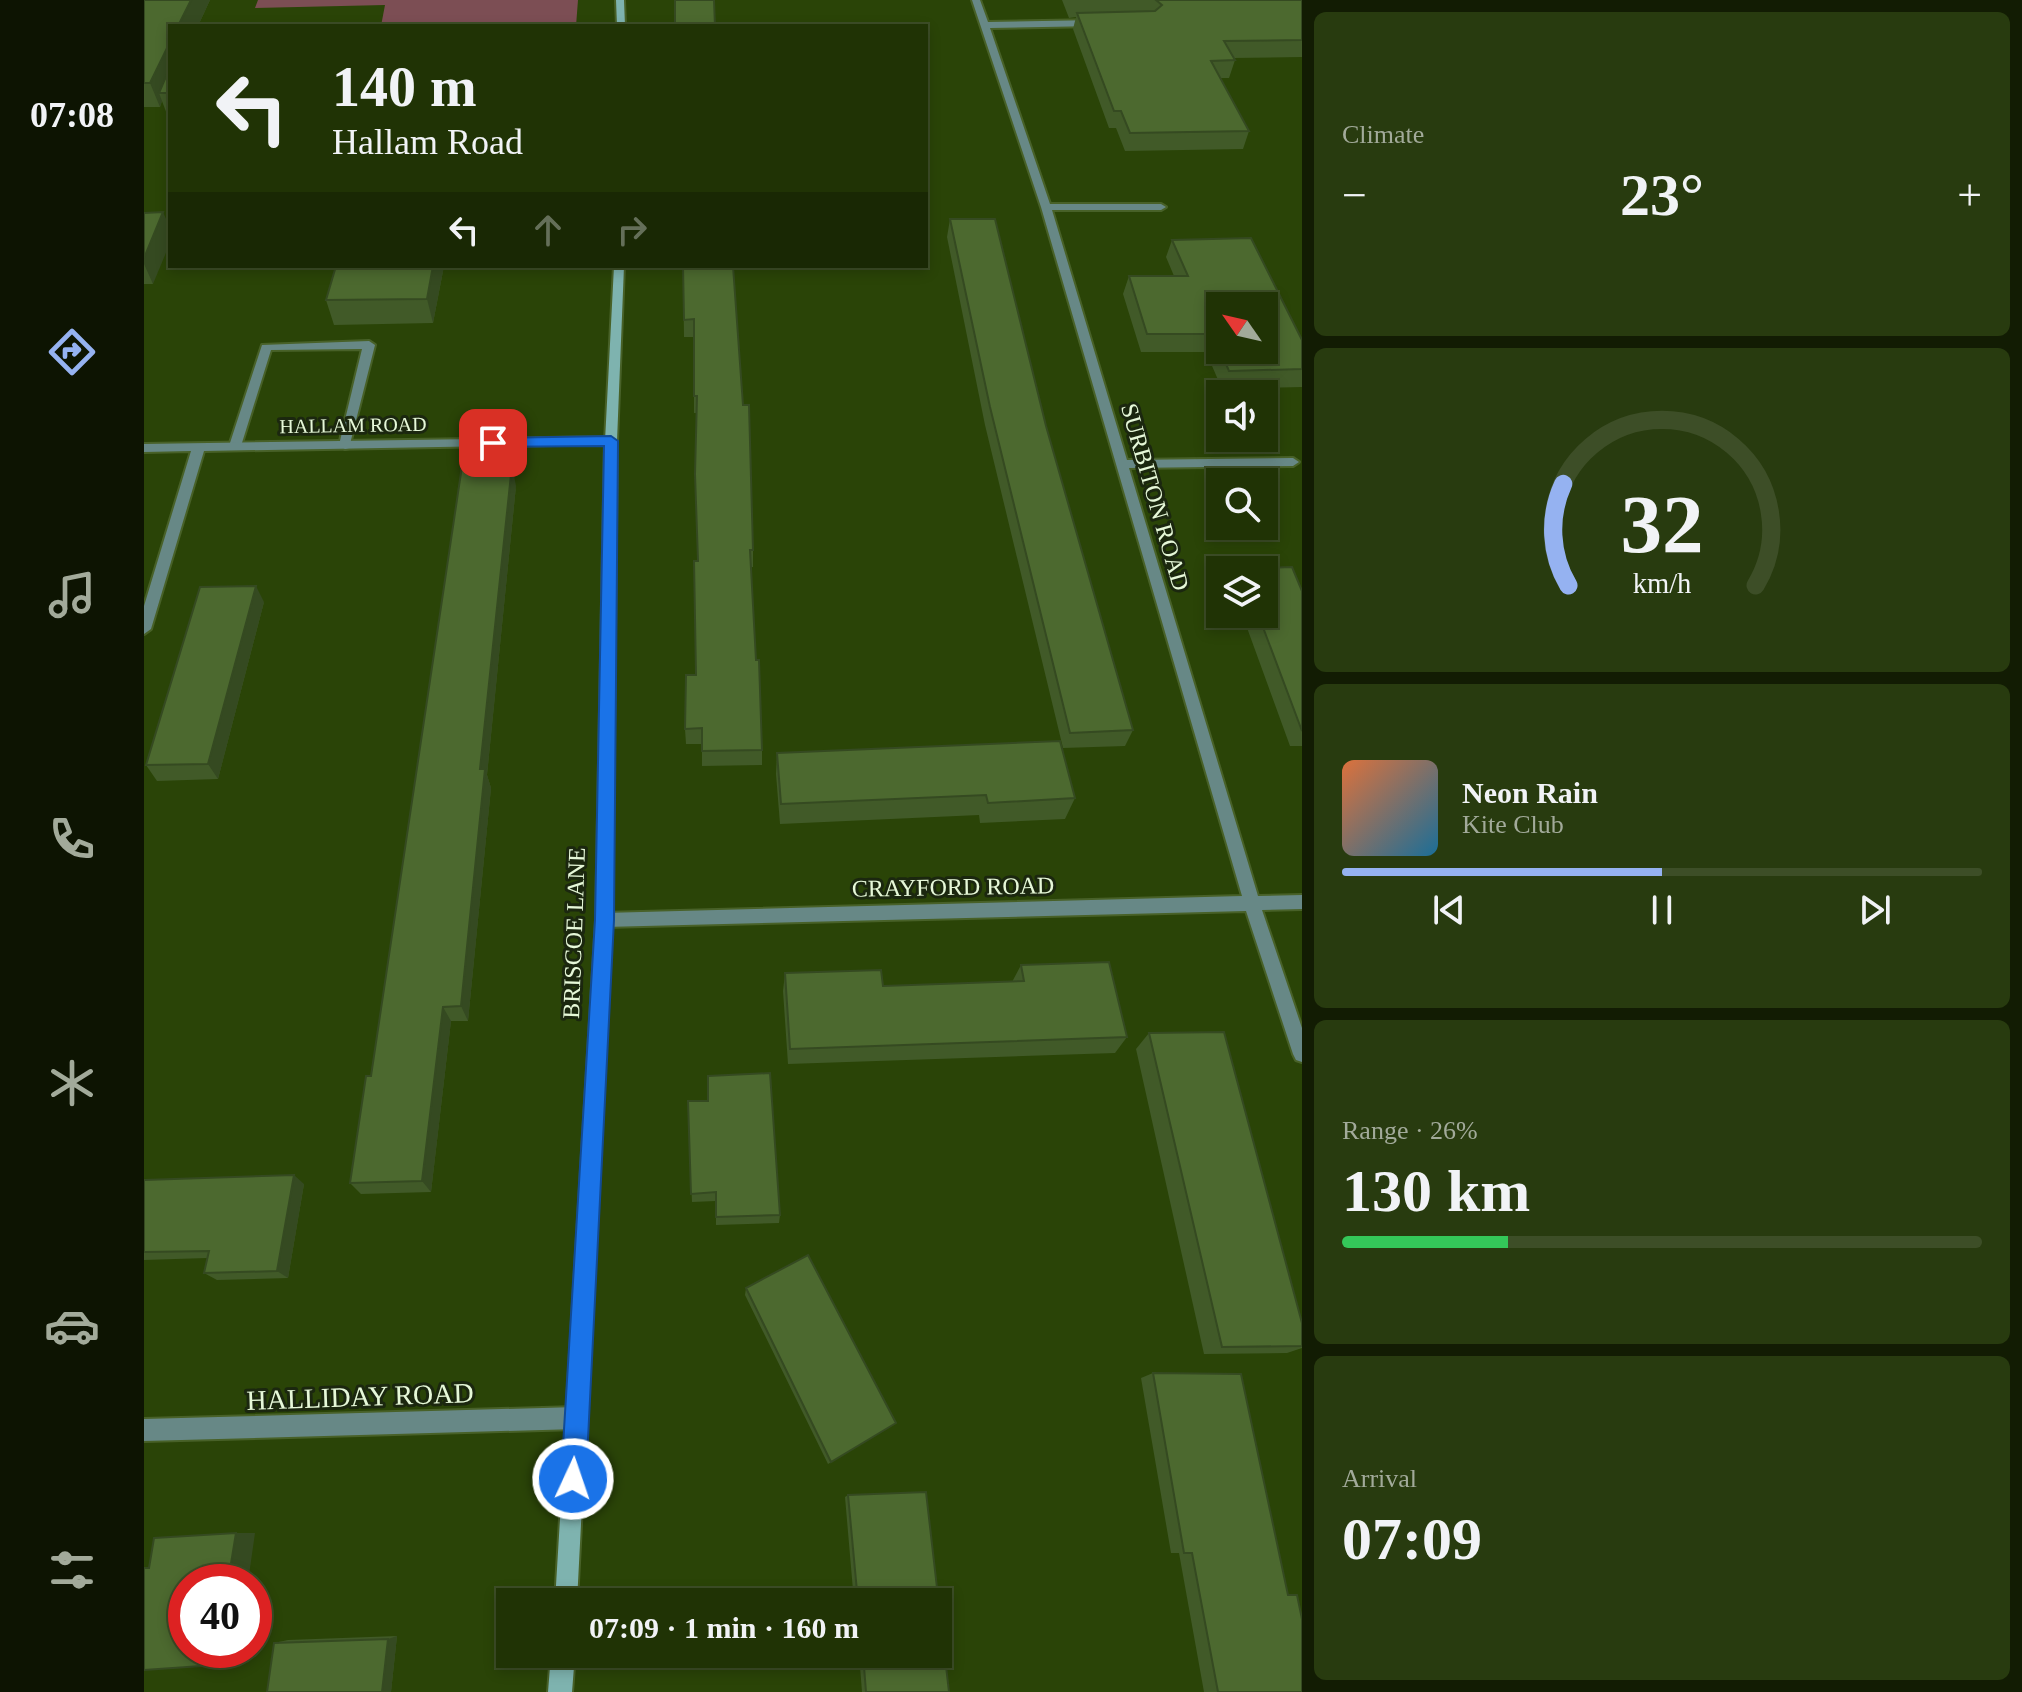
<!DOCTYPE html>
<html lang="en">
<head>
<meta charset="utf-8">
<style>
  :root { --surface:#203305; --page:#283b0f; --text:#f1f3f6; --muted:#a2aa9a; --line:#3d4e27; --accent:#95b2f1 }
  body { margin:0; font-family:"Times New Roman",serif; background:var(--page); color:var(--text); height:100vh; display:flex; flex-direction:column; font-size:30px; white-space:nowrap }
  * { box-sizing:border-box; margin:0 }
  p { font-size:26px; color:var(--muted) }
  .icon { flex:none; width:44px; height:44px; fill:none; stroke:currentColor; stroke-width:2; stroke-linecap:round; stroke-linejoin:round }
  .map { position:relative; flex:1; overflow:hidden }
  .panel { display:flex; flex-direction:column; gap:12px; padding:12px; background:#121c03; width:720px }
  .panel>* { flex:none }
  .top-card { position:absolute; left:24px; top:24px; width:760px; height:244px; border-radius:0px; box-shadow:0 4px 12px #0003,0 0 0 2px var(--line); background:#203305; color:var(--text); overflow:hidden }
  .needle { width:52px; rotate:304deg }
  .controls { position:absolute; left:1062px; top:292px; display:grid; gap:16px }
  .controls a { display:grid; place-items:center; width:72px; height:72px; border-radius:0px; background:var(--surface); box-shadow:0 4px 12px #0003,0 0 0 2px var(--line); font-size:40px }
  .speed { position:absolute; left:24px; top:1564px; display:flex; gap:16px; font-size:40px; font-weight:700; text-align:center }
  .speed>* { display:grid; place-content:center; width:104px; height:104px; border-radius:50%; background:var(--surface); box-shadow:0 4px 12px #0003,0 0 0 2px var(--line); line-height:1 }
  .speed .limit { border:12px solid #d22; background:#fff; color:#111 }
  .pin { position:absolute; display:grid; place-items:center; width:68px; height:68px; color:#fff; margin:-34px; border-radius:16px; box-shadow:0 4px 12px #0006 }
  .me { position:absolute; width:88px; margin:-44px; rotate:3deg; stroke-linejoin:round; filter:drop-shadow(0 0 6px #0008) }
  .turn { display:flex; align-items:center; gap:28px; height:168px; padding:0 32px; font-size:36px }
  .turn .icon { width:104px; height:104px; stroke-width:2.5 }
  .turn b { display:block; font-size:56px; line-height:68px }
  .lanes { display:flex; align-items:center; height:76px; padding:0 32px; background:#0003; justify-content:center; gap:40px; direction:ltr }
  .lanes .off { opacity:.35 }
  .big { font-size:60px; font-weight:700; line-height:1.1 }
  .panel .card { flex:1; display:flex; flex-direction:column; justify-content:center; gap:12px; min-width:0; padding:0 28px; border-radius:12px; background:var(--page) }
  .panel .dial { align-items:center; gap:0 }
  .dial svg { height:208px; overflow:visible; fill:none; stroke:var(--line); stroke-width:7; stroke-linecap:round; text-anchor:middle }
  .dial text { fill:var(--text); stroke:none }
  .song { display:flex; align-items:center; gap:24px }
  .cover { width:96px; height:96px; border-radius:12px; background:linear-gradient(135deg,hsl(20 70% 55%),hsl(200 70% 35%)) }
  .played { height:8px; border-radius:4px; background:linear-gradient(90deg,var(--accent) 50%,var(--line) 50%) }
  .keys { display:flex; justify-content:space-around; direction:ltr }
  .heat { display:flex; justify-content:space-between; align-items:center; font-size:44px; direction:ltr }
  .charge { height:12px; border-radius:6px; background:linear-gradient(90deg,#34c759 26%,var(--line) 0) }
  .trip { position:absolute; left:352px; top:1588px; width:456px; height:80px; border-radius:0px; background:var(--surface); box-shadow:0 4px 12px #0003,0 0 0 2px var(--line); font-weight:700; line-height:80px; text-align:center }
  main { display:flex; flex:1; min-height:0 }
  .tab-bar { display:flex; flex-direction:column; width:144px; justify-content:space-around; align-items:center; background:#0d1402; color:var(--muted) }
  .tab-bar .icon { width:56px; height:56px }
  .tab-bar .selected { color:var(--accent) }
  .tab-bar b { font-size:36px; color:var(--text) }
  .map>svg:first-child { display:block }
  .green { fill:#7c4e54 }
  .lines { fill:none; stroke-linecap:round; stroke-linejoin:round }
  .lane-casing { stroke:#486128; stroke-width:4 }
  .street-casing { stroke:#486128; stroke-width:4 }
  .secondary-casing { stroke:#486128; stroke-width:4 }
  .lane { fill:#678886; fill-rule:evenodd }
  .street { fill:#678886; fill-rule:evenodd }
  .secondary { fill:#7eb3af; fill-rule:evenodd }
  .wall { fill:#415a28 }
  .shaded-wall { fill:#354a21 }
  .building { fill:#4c692f; stroke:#354a21; stroke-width:2 }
  .route { fill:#1a73e8; stroke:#114b97; stroke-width:2 }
  .labels { text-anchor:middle; stroke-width:6; stroke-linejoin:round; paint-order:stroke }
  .far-street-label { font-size:20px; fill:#e6f8d8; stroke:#1b270f }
  .street-label { font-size:24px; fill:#e6f8d8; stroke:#1b270f }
  .near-street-label { font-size:28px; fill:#e6f8d8; stroke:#1b270f }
</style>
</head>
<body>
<main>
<nav class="tab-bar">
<b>07:08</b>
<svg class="icon selected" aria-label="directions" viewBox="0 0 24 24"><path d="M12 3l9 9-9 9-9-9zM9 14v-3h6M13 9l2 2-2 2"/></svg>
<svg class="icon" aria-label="music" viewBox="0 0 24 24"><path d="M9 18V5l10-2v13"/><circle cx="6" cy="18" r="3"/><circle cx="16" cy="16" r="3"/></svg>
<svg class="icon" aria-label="phone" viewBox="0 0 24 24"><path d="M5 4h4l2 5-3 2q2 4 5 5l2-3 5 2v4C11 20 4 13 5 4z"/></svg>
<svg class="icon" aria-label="climate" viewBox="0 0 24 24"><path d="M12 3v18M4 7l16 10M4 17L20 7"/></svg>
<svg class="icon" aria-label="car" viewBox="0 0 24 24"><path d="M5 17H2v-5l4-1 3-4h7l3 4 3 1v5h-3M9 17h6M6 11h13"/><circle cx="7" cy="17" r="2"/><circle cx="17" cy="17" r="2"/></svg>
<svg class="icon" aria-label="filters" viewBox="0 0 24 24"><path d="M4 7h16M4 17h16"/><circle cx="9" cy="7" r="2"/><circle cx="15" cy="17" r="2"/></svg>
</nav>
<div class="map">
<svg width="1158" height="1692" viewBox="0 0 1158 1692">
  <rect width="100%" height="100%" fill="#2a4407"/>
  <path class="green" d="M114,0H434L432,26H237L241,5L111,8Z"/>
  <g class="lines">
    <g class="lane-casing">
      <path id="lane" d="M225,341L231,345L205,448L201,449L195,445L218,349L127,350L97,446L95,449H87L85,446L118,345Z"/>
    </g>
    <g class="street-casing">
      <path id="street" d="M828,0H836L844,22L953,20L957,23L953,26L846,28L906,204H1017L1022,207L1017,210H908L983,460L1149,458L1155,462L1149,466L985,468L1114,896L1158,895V909L1118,910L1158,1028V1062L1152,1060L1149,1054L1102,911L460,927L454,925L452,920L454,915L460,913L1098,896L897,207Z
        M467,437L473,441L471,444L60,451L7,629L0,634V606L47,451L0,452V444Z
        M433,1407L440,1411L444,1418L440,1425L433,1429L0,1441V1419Z"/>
    </g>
    <g class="secondary-casing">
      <path id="secondary" d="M472,0H480L481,26H473Z
        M470,266H480L473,441L468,920L433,1602H411L452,920L461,441Z
        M407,1654H431L428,1692H404Z"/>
    </g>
    <use href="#lane" class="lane"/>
    <use href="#street" class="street"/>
    <use href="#secondary" class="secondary"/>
  </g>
  <path class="wall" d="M0,0H66L54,26H26V117H24L18,101L16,107H0Z
    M918,0H1158V57L1089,58L1091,60L1085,78H1076L1105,131L1099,149L981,151L972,128H965L929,29L932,17L925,18Z
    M0,213L9,284H0Z
    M806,219L902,426L989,730L981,746L919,748L841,425L803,237Z
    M1028,240L1158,340V387L1078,389L1062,352H997L979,294L985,276H1030L1022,257Z
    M192,266H300L289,323L190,325L182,300Z
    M539,266L609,550V567H606L618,750V765L558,766V744H542L541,729L552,675L554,561L552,413H550V337H540Z
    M372,486L343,775L347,788L324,1021H307L287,1192L217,1194L206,1183L227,1076Z
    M1148,567L1158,591V746H1146L1098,614H1120V570H1096L1097,569Z
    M120,602L74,779L13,781L2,765Z
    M633,753L931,798L921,819L836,823L835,815L636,824L632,774Z
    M877,965L983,1037L971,1053L644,1064L639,991L641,973L739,986L868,982Z
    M1005,1033L1158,1323V1348L1143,1353L1060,1354L992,1049Z
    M544,1101L636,1215L635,1223L572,1225V1201L548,1202Z
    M0,1180L160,1184L144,1278L73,1280L60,1273L63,1258L0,1260Z
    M602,1288L752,1423L684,1464L601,1295Z
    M1009,1373L1144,1594L1153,1595L1158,1692H1060L1035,1553H1027L997,1378Z
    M782,1492L805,1692H718L715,1654H794V1602H710L701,1497L704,1495Z
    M253,1636L247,1692L130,1643L144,1640Z"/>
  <path class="shaded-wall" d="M47,0H66L54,26H34Z
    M26,42V85L15,93L18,101L16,107L6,83Z
    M19,212L26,228V243L9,284L0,264V258Z
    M289,266H300L289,323L283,299Z
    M368,465L372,486L343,775L347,788L324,1021L317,1006L336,769Z
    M112,586L120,602L74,779L64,764Z
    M299,1007L307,1021L287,1192L278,1181Z
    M150,1175L160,1184L144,1278L133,1271Z
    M92,1533H111L104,1582H84Z
    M253,1636L247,1692H238L244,1639Z
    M74,1650H94L92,1660L72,1665Z"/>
  <path class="building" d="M0,0H47L34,26H26V42L6,83H0Z
    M531,0H570L571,26H531Z
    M1012,0H1158V40L1080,41L1091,60L1067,61L1105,131L986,133L977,111H970L933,13L1011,11L1018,5Z
    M26,67V93H15Z
    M19,212L0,258V213Z
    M806,219H851L902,426L989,730L926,733L846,407Z
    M1107,238L1158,340V369L1085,371L1076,350H1120V306H1076V349L1070,334H1003L985,276H1044L1028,240Z
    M192,266H289L283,299L182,300Z
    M539,266H589L599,405H605L609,550H606L612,660H615L618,750L558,751V728L541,729L542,675H552L550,561H554L551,474L553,396H550V319L540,320Z
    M368,465L336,769H341L317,1006L299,1007L278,1181L206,1183L222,1076H227L318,466Z
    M1148,567L1158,591V731L1114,614H1120V570H1097V569Z
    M112,586L64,764L2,765L56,587Z
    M916,741L931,798L844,803L842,795L637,804L633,753Z
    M965,962L983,1037L646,1049L641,973L737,970L739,986L880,981L877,965Z
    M1080,1032L1158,1323V1346L1078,1347L1005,1033Z
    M626,1073L636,1215L572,1217V1192L547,1194L544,1101H564V1076Z
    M150,1175L133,1271L60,1273L65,1251L0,1252V1180Z
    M664,1255L752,1423L687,1462L602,1288Z
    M1009,1373L1097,1374L1144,1595H1153L1158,1619V1692H1074L1048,1553H1040Z
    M782,1492L805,1692H722L719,1654H794V1602H714L704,1495Z
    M92,1533L84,1582H42V1650H74L72,1665L0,1670V1568H5L10,1538Z
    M244,1639L238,1692H123L130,1643Z"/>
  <path class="route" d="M467,436L474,441L470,920L442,1479L438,1488L429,1492L421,1488L417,1479L451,920L460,446L349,447L342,443L349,438Z"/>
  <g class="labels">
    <g class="far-street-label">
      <text transform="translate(209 425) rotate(-1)" y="7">HALLAM ROAD</text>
    </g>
    <g class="street-label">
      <text transform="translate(1011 497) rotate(74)" y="8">SURBITON ROAD</text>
      <text transform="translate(809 887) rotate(-1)" y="8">CRAYFORD ROAD</text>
      <text transform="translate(430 933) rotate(-88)" y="8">BRISCOE LANE</text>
    </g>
    <g class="near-street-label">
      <text transform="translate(216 1396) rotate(-2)" y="10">HALLIDAY ROAD</text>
    </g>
  </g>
</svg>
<div class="controls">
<a><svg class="needle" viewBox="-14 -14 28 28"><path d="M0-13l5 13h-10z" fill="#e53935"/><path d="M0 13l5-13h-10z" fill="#a2aa9a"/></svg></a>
<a><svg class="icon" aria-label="sound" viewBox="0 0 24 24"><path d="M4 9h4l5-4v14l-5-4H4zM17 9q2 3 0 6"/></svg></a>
<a><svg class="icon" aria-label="search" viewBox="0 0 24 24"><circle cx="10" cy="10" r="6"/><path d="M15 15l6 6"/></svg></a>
<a><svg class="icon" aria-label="layers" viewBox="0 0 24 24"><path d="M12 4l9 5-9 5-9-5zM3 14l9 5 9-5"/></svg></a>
</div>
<div class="speed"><div class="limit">40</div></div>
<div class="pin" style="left:349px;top:443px;background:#d93025"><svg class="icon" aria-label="arrive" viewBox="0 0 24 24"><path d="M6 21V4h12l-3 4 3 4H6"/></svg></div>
<svg class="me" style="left:429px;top:1479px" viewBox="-20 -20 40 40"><circle r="17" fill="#1a73e8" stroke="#fff" stroke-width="3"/><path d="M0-11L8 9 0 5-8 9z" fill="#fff"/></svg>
<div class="trip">07:09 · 1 min · 160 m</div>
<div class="top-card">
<div class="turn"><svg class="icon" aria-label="left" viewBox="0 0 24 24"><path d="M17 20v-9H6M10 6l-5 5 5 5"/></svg><div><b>140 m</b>Hallam Road</div></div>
<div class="lanes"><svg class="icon" aria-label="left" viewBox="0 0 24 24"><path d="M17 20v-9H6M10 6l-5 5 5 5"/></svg><svg class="icon off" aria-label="ahead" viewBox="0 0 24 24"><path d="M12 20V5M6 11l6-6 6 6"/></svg><svg class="icon off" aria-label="right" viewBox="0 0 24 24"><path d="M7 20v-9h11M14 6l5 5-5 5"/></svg></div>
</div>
</div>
<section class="panel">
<div class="card"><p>Climate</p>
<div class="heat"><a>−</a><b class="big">23°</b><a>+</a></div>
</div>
<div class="card dial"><svg viewBox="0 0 100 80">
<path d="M14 69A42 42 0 1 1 86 69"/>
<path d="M14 69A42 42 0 0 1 12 30" stroke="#95b2f1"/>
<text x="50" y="56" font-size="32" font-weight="700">32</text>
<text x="50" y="72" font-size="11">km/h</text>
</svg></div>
<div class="card">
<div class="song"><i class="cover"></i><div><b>Neon Rain</b><p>Kite Club</p></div></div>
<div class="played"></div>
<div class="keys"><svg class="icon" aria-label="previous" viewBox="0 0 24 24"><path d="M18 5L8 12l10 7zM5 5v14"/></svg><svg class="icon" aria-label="pause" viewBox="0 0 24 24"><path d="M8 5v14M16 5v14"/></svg><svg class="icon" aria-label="next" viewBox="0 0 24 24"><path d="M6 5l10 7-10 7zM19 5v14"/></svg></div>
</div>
<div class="card"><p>Range · 26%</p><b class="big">130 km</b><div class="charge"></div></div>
<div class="card"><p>Arrival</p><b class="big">07:09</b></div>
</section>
</main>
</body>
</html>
